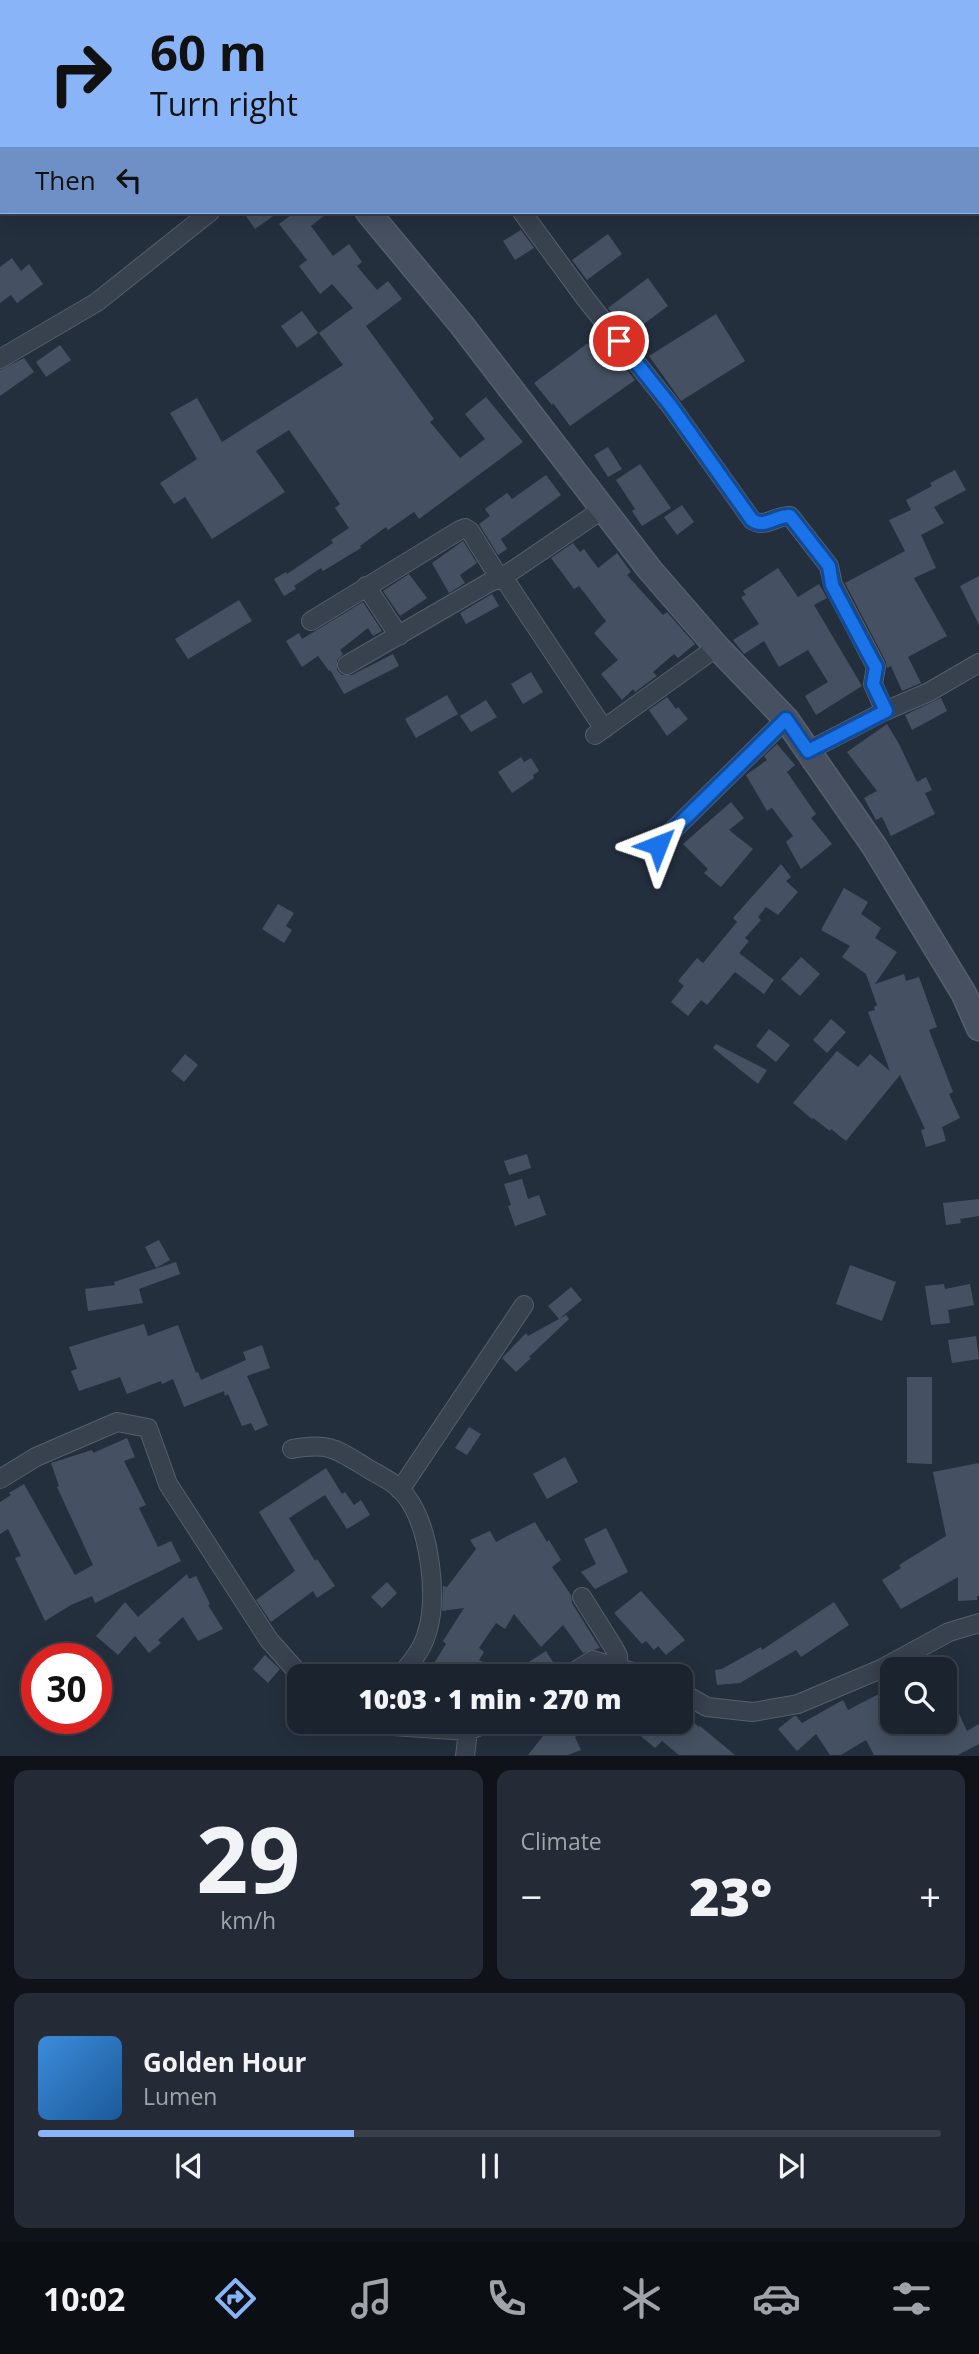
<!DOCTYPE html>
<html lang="en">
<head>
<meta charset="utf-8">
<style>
  :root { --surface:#1b232e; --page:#242b36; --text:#f1f3f6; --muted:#a0a4aa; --line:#39404a; --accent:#8ab4f8 }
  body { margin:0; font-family:"Open Sans",sans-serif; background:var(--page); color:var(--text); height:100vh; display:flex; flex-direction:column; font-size:26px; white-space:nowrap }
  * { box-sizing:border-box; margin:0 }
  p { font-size:23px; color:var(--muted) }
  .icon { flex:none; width:38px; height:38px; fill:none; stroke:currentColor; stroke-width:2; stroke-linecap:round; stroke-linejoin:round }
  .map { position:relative; height:1756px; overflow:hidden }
  .side { display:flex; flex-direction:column; gap:14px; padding:14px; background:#0f1319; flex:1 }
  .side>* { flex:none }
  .banner { position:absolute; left:0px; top:0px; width:980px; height:214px; box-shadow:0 4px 18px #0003,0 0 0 2px var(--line); background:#8ab4f8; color:#111; overflow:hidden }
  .tools { position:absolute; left:880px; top:1657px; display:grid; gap:14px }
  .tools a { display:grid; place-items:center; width:77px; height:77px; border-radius:14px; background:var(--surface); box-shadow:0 4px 18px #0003,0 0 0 2px var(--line); font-size:35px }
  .speed { position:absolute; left:21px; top:1643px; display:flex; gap:14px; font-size:35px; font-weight:700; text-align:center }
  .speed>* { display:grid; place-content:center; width:91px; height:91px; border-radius:50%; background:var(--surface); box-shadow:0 4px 18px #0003,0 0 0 2px var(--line); line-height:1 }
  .speed .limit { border:10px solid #d22; background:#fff; color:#111 }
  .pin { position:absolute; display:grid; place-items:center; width:60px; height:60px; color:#fff; margin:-30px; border:4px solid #fff; border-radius:50%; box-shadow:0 2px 7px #0007 }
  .me { position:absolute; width:77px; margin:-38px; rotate:45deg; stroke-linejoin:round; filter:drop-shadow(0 0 5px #0008) }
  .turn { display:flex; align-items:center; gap:24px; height:147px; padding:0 35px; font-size:32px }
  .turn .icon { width:91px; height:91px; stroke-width:2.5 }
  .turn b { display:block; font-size:49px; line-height:60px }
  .then { display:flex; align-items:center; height:66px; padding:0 35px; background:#0003; gap:14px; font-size:26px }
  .big { font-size:52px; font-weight:800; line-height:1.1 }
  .side .widget { flex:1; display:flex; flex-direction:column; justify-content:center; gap:10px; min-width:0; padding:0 24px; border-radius:14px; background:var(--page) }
  .side .dial { align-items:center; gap:0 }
  .dial b { font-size:91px; line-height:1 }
  .song { display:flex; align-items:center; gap:21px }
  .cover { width:84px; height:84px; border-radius:10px; background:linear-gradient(135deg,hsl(210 70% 55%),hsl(210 70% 35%)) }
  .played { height:7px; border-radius:4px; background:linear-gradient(90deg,var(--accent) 35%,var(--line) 35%) }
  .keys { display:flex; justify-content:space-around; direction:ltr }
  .heat { display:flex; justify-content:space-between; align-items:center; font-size:38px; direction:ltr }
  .side .tiles { flex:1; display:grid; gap:14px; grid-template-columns:1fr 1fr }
  .widget:last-child { grid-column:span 2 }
  .trip { position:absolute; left:287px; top:1664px; width:406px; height:70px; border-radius:14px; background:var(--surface); box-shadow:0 4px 18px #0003,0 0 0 2px var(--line); font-weight:800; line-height:70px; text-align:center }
  .tab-bar { display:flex; height:112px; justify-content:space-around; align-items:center; background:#0b0e12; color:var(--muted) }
  .tab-bar .icon { width:49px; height:49px }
  .tab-bar .current { color:var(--accent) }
  .tab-bar b { font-size:32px; color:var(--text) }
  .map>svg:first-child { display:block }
  .building { fill:#455162 }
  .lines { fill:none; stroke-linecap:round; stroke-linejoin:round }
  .street-casing { stroke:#565f6c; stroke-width:20 }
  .secondary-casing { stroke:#565f6c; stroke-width:27 }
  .street { stroke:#38414e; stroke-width:18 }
  .secondary { stroke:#465061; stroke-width:24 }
  .route-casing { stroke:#114b97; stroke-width:18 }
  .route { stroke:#1a73e8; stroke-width:12 }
</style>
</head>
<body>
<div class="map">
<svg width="979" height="1756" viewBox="0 0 979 1756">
  <rect width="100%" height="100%" fill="#242f3e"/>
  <path class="building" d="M243,212H279L255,229Z
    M295,212H329L311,226L333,256L349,244L362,262L357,266L377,290L388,281L402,299L366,326L434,419L430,422L460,458L485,439L465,414L486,397L523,442L419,519L414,512L388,530L386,527L360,546L361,548L323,571L321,568L294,586L296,589L284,596L274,579L286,572L287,574L333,543L331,540L349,528L335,508L340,504L289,430L256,451L285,492L212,539L185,497L174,504L160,483L197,459L170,413L197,398L222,442L343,365L319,333L353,308L332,284L320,294L299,266L307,260L279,224Z
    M521,230L534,248L515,260L503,241Z
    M608,234L622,254L587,280L572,260Z
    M12,258L21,271L29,264L43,284L17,303L11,295L0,303V267Z
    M648,278L668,306L629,335L608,308Z
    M302,311L318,333L297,348L281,326Z
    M716,314L745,361L681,401L649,356Z
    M588,343L594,351L606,343L635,380L570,426L553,403L552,405L534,383Z
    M60,345L71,360L46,377L36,362Z
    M24,358L34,372L0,396V370Z
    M608,447L622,469L608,477L594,455Z
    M640,464L671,508L642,526L632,511L635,509L616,480Z
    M955,470L966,490L934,507L944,523L921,535L936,568L914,578L947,636L908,657L921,683L902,691L891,666L887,668L886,662L845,583L905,551L889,520L911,510L906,500L932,486L930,483Z
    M546,475L561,495L501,539L507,549L498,555L479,524L490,516L485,509L507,493L512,499Z
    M682,505L694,522L677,535L664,517Z
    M463,541L477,563L460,575L465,583L449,593L432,563Z
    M573,543L580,552L584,549L598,568L617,553L631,572L627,575L663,615L667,612L695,644L678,658L674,654L653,672L657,676L654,678L635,692L633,689L622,700L601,674L618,660L594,633L606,621L579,586L574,589L551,558Z
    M778,568L798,597L819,584L827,598L814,605L862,686L816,715L805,696L828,682L808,650L779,667L764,641L744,654L733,640L759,624L741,597L746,595L743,591Z
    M409,574L427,598L400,616L383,591Z
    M979,576V625L960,586Z
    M492,594L499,606L466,624L460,613Z
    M239,600L252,621L188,659L175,639Z
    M363,602L382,631L373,636L368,628L340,650L343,654L337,660V670L342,675H352L393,654L399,666L344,694L330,670L329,671L318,656L302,667L286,641L299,633L302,639Z
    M531,672L543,692L523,704L511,684Z
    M447,695L458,714L416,738L405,719Z
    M667,697L676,709L678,707L688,719L667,736L649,710Z
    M941,698L947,711L912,730L905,715Z
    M486,700L497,717L471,732L460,716Z
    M887,724L899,744L917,782L926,777L932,790L925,793L935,814L891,836L882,817L876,820L864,798L877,791L847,752Z
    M777,744L795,765L787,772L816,814L811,818L832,844L801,869L786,842L793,836L772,808L767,811L746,775L767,760L764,756Z
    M521,757L524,762L531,758L539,771L533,775L534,778L512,793L498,772Z
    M731,802L744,818L729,830L753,849L721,887L704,873L708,869L683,844Z
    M781,864L791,877L786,881L798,892L778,915L766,907L758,917L761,920L745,938L749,941L739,953L774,980L764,994L735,972L707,1005L701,1000L688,1016L671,1002L684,986L678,981L697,958L703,963L737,922L733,918Z
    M844,888L868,902L861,914L881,928L875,938L897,952L875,984L904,974L906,981L919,977L937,1027L929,1030L953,1092L949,1094L960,1118L942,1127L946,1141L926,1147L921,1130L925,1129L900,1075L846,1141L831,1129L830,1131L813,1118L812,1119L793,1103L837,1051L858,1067L870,1054L890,1071L868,1012L875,1010L874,1007L877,1005L866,974L842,957L850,946L821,930Z
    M278,904L294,913L286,926L292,930L284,943L262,929Z
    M801,957L820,974L800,996L781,979Z
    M831,1019L846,1032L827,1053L813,1040Z
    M769,1029L790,1045L776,1062L756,1046Z
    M716,1044L767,1070L758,1084L713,1048Z
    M185,1054L198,1065L184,1082L171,1071Z
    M527,1154L531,1168L509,1175L504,1161Z
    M522,1179L528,1199L539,1195L546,1215L515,1226L508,1206L511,1205L504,1184Z
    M979,1199V1216L960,1219L961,1223L946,1225L943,1203Z
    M159,1240L170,1260L156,1268L145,1247Z
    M176,1262L180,1274L139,1289L143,1303L88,1311L85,1289L115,1285L114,1282Z
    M850,1265L896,1282L882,1321L836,1304Z
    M944,1284L945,1289L970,1284L974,1305L948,1310L950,1323L931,1325L925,1286Z
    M571,1287L582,1300L559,1319L548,1306Z
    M566,1315L569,1319L529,1357L531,1358L516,1372L502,1358L526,1333L528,1336Z
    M144,1324L148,1336L178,1325L196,1373L198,1372L201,1380L246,1360L243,1352L262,1345L270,1368L247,1376L268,1425L255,1431L251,1423L242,1426L228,1394L225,1396L224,1391L184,1407L173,1379L162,1384L161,1381L127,1394L120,1377L79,1391L71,1371L77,1369L69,1347Z
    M976,1336L979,1359L952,1363L948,1340Z
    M907,1377H932V1464L907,1463Z
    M469,1427L481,1434L467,1455L455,1448Z
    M127,1438L135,1457L124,1461L146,1505L139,1508L158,1547L171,1541L181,1561L95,1603L92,1596L71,1605L45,1621L15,1558L21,1556L8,1529L0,1534V1502L11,1495L9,1493L24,1484L75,1575L93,1565L57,1487L59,1486L51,1463L92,1450L93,1453Z
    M565,1457L578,1482L547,1499L533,1474Z
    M979,1463V1596H977V1600L958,1601V1577L901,1609L882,1580L901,1568L899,1565L946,1536L933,1472Z
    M326,1468L342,1494L345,1492L354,1505L361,1500L370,1515L347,1529L325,1495L289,1518L315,1561L317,1559L335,1586L317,1598L313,1591L271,1622L256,1600L295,1571L259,1512Z
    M535,1522L547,1542L549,1540L561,1560L552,1567L571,1595L572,1603L600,1648L583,1653L563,1625L541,1647L514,1614L505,1629L496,1623L479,1648L484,1652L479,1660L510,1674L546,1651L558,1670L547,1676H426L446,1644L443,1641L464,1608L442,1611L443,1586L447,1587L476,1549L470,1540L490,1531L496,1542Z
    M606,1528L628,1572L595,1589L581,1572L596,1564L584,1539Z
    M187,1574L189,1579L196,1576L210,1604L208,1605L223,1629L198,1641L183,1617L158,1640L161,1643L149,1653L135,1636L118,1655L96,1636L125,1602L138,1617Z
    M387,1582L397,1593L382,1608L371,1597Z
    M641,1591L685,1640L666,1655L658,1646L654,1650L646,1641L642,1644L614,1613Z
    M834,1602L849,1625L801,1657L796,1650L740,1683L717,1685L715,1670L722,1669L761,1647L762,1650Z
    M265,1655L280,1669L268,1683L253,1669Z
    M945,1683L967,1731L979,1724V1744L958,1755H874L866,1740L841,1755H830L816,1734L797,1751L778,1729L794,1716H796L802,1723L843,1700L848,1710L892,1687V1722H945Z
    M681,1712L699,1727L700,1726L735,1755H679L662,1741L655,1748L624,1722H681Z
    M554,1722H570L577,1736L575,1737L581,1750L568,1755H528Z"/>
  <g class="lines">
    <g class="street-casing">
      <path id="street" d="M751,0L752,2
        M237,2L239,0
        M529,2L532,0
        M978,111L979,112
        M522,212L585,298L670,405L752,520C765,529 776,515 790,516L829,566L833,585L873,661L876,667L873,684L885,711L808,751
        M0,359L97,302L210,212
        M366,586L399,636
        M311,621L460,530L465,528L470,531L500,579L603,509
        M347,665L490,582L500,579L507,583L604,729
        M885,711L929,692L979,663
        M595,735L717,647
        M658,845L786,719
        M292,1449C329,1442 336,1449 367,1468C380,1476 397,1483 406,1496C430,1527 439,1599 426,1636C421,1651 410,1664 400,1676
        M0,1479L36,1457L117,1422L148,1428L168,1484L269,1640L301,1676
        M400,1490L524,1305
        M582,1597L614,1648L618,1656V1666
        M567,1676L593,1660L646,1676
        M681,1692L707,1707L753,1712L798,1704L881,1669L949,1632L979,1623
        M365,1722L377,1725L468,1731L490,1722
        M465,1756L468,1731"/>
    </g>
    <g class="secondary-casing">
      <path id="secondary" d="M142,0L145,2
        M368,212L461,324L650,570L717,647L786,719L874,846L964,994L979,1028"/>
    </g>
    <use href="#street" class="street"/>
    <use href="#secondary" class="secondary"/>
  </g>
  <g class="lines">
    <g class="route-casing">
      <path id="route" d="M619,341L670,405L752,520C765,529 776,515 790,516L829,566L832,585L873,662L876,667L873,684L886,711L808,751L786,719L658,845"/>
    </g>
    <use href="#route" class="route"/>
  </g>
</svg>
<div class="tools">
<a><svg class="icon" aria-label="search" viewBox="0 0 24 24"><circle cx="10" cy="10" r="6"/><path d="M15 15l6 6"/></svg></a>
</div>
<div class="speed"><div class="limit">30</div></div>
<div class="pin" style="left:619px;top:341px;background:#d93025"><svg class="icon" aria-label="arrive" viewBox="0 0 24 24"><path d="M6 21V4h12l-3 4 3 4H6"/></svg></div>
<svg class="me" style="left:658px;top:845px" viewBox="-20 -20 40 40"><path d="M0-17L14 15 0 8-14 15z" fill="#1a73e8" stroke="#fff" stroke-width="4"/></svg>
<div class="trip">10:03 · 1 min · 270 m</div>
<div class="banner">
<div class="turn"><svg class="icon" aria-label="right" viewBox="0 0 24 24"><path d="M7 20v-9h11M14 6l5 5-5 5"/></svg><div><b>60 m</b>Turn right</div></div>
<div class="then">Then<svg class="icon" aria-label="left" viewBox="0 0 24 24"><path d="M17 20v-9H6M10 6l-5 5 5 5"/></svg></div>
</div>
</div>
<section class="side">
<div class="tiles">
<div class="widget dial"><b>29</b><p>km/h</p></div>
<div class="widget"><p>Climate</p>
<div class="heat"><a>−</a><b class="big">23°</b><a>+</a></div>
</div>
<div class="widget">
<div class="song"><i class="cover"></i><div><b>Golden Hour</b><p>Lumen</p></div></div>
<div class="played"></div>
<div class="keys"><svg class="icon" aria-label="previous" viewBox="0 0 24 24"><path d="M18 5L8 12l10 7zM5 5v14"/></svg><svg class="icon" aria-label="pause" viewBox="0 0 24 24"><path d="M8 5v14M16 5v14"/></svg><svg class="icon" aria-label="next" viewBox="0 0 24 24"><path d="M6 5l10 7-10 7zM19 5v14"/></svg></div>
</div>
</div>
</section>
<nav class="tab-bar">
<b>10:02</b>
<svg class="icon current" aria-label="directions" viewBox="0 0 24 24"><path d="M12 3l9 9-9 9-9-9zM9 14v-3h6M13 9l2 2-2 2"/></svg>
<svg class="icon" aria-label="music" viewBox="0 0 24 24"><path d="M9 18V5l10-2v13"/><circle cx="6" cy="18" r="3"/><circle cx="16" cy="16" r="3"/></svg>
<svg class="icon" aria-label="phone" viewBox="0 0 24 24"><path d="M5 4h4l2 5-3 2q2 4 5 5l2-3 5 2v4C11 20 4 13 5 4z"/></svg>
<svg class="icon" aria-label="climate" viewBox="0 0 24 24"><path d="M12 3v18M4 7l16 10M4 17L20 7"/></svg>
<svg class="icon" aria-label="car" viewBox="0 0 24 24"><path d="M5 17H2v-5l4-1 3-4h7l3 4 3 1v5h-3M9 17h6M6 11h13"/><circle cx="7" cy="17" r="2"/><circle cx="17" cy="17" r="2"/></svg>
<svg class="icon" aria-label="filters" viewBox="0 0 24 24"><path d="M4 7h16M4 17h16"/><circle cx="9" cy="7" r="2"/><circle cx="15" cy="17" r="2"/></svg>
</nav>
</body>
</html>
